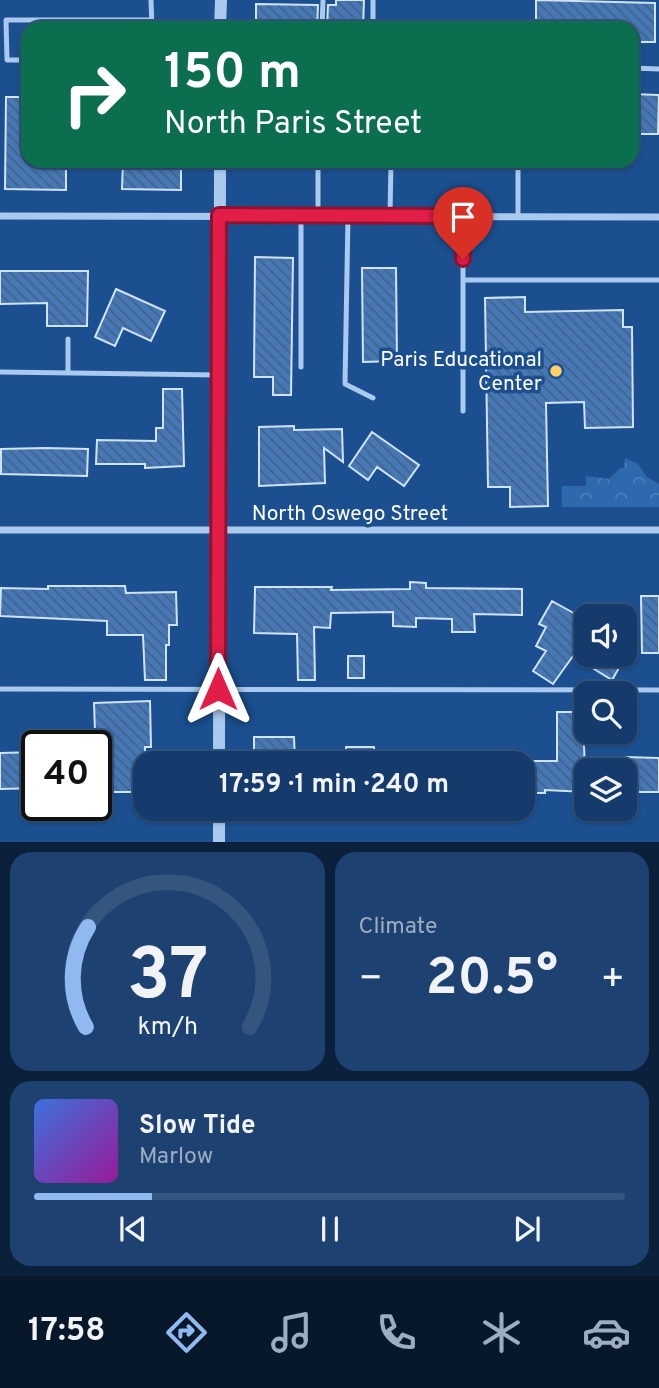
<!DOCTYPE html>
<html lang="en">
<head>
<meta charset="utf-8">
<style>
  :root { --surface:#143b6b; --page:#1d4271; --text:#f1f3f6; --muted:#9dadc1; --line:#33557e; --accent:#90b9f0 }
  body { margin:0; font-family:Overpass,sans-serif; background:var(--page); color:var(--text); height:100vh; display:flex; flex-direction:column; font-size:26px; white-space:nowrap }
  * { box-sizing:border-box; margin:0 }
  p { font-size:23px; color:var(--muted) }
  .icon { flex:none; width:38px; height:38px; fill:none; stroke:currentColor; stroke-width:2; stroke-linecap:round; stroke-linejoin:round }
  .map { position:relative; height:842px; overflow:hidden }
  .drawer { display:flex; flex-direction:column; gap:10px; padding:10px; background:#0b203b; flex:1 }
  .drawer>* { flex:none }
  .guide { position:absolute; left:21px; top:21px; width:618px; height:147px; border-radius:21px; box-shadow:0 2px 5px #0004,0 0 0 2px var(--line); background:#0b6e4f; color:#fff; overflow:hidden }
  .fabs { position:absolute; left:574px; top:604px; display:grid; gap:14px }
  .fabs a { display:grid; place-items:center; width:63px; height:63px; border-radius:14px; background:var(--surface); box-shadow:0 2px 5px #0004,0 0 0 2px var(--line); font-size:35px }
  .speed { position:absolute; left:21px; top:730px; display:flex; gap:14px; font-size:35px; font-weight:700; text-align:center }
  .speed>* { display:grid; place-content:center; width:91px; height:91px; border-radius:50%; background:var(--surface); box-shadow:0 2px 5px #0004,0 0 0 2px var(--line); line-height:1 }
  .speed .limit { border:4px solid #111; border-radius:10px; background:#fff; color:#111 }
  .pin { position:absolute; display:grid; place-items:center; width:60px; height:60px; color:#fff; margin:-72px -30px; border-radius:50% 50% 50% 0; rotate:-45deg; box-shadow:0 0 7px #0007 }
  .pin .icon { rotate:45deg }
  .me { position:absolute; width:77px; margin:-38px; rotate:0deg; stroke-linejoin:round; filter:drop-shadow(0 0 5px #0008) }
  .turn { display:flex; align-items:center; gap:24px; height:147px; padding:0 28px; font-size:32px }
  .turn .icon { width:91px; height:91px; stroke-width:2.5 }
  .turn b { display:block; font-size:49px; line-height:60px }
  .big { font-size:52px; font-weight:700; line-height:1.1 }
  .drawer .widget { flex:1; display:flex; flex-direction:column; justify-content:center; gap:10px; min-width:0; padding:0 24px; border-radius:21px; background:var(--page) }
  .drawer .dial { align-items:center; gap:0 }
  .dial svg { height:182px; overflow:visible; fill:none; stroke:var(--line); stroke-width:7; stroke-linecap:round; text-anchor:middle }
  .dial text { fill:var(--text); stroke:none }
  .song { display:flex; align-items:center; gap:21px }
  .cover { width:84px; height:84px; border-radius:10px; background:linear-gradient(135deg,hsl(220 70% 55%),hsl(300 70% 35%)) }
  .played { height:7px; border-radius:4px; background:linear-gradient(90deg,var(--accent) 20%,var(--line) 20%) }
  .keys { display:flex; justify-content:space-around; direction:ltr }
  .heat { display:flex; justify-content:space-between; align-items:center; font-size:38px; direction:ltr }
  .drawer .tiles { flex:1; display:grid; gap:10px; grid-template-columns:1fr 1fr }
  .widget:last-child { grid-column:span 2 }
  .trip { position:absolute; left:133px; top:751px; width:402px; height:70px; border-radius:21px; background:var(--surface); box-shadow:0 2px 5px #0004,0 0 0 2px var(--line); font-weight:700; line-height:70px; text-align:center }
  .menu { display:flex; height:112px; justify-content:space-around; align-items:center; background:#08182b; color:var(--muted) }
  .menu .icon { width:49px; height:49px }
  .menu .active { color:var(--accent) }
  .menu b { font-size:32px; color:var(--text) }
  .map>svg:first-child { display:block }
  .forest { fill:url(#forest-crowns) }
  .building { fill:url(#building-back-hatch); stroke:#cfe3fa; stroke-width:2 }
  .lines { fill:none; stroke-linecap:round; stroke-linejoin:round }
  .service { stroke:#a9c9ee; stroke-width:5 }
  .minor { stroke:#a9c9ee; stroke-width:7 }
  .tertiary { stroke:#a9c9ee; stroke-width:12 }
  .route-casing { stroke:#92132f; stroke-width:18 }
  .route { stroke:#e11d48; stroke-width:12 }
  .poi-dot { fill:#ffd166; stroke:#1b4f8f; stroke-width:2.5 }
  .labels { text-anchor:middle; stroke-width:7; stroke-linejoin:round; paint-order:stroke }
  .poi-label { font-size:21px; fill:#fff; stroke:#1b4f8f; text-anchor:end }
  .street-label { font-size:21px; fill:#fff; stroke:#1b4f8f }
</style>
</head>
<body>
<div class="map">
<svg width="659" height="842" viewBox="0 0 659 842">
  <defs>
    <pattern id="forest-crowns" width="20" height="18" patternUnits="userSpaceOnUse" patternTransform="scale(1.75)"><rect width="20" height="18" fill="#2e69ad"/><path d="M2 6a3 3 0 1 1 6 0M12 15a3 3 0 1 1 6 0" fill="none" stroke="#4d80b9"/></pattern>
    <pattern id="building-back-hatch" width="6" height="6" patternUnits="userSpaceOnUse" patternTransform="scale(1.75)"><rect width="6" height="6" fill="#4478b7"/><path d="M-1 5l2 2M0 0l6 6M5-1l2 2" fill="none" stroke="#486282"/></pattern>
  </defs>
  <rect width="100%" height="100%" fill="#1b4f8f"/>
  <path class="forest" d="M625,458L638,464L647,477L659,484V507H562V486H586V476L609,479L620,468H624Z"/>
  <path class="building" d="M336,0H364L363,28H327L328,5H336Z
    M536,0L655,3V42H632V28H536Z
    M256,4L318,5L317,28H256Z
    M632,94L659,95L658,134H632Z
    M6,97H28V161H66V190L5,189Z
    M123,161H181V190L122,189Z
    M255,257L293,258L291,395H273V377H254Z
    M362,268H396L397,361L363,362Z
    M0,271H88L87,326H47V303L0,304Z
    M116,289L165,311L151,341L123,328L115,346L95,337Z
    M525,297V312L623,310V327H632L633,427L585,428L584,402L546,403L548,506L510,507V487H488L485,298Z
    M163,389H182L184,466L145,468V464H96L97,440L156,441V428H163Z
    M294,426V430L342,429L343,462L324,448L325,483L259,486V427Z
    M372,432L419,465L404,486L377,467L368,480L349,466Z
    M45,448L88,449L87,476L1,474V449Z
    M410,582L426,583V588L522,589V615L474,614L475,632H452V619L416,618V627L393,626V612L331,613L330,628L314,627L315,680H298L297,634L254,633L255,587H332L331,590L410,589Z
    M48,586H125L126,593L176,592L177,625H169V645H166V680H145L143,635H107V621L0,616L1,588L48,589Z
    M641,596H659V653H642Z
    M552,601L586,620V654H627L612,680L573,656L553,684L533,671L546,651L536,646L546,627L539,624Z
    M348,656H364V678H348Z
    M150,701L151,747H145V792H108V761H96L94,703Z
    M557,712H576V722H583L586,792L545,790V793H523V761H557Z
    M254,737H294L295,763H254Z
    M346,747H374L375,763H346Z
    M37,752V788L0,789V753Z
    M625,757L659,758V792H625Z"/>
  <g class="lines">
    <path class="service" d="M151,0L152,28
      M322,28L323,0
      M373,28V0
      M28,60H7L6,20H151
      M632,68L659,69
      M318,161V216
      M518,161V217
      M301,216V367
      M348,216L345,384L373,398
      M390,216L391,161
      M463,216V411
      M463,280H659
      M68,339V372
      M0,372L218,375
      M0,689L659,690"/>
    <path class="minor" d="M0,216L659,217
      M0,530H659"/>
    <path class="tertiary" d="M220,28L221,0
      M219,763L220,161
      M219,808V842"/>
  </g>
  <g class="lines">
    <g class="route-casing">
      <path id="route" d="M218,689L219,215L463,216V259"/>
    </g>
    <use href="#route" class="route"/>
  </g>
  <circle class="poi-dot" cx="556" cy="371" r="7"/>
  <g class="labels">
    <g class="poi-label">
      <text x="542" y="366">Paris Educational<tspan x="542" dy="24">Center</tspan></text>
    </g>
    <g class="street-label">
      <text x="350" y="520">North Oswego Street</text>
    </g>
  </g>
</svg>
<div class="fabs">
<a><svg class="icon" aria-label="sound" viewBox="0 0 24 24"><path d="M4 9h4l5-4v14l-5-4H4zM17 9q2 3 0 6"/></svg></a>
<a><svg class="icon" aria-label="search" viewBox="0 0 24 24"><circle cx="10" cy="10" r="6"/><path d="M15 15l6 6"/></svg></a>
<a><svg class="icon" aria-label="layers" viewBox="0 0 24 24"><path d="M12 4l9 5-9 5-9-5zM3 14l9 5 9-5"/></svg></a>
</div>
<div class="speed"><div class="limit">40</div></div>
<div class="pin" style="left:463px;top:259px;background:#d93025"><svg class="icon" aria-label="arrive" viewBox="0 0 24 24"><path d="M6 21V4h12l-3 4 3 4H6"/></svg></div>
<svg class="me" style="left:218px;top:689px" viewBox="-20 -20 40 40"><path d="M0-17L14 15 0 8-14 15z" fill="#e11d48" stroke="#fff" stroke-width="4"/></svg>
<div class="trip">17:59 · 1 min · 240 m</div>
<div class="guide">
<div class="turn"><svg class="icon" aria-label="right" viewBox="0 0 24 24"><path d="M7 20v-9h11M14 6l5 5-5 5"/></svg><div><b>150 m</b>North Paris Street</div></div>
</div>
</div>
<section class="drawer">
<div class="tiles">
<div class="widget dial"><svg viewBox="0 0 100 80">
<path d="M14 69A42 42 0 1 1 86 69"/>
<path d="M14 69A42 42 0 0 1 15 25" stroke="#90b9f0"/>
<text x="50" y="56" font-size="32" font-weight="700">37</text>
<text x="50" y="72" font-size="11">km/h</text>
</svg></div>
<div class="widget"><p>Climate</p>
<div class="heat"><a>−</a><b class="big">20.5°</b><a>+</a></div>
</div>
<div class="widget">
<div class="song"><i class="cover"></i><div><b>Slow Tide</b><p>Marlow</p></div></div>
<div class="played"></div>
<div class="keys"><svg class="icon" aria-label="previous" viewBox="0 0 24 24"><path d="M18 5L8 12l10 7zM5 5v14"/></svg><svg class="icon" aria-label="pause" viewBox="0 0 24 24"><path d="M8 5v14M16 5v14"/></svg><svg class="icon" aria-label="next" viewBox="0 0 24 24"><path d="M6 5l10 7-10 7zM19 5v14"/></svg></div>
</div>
</div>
</section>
<nav class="menu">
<b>17:58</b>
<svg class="icon active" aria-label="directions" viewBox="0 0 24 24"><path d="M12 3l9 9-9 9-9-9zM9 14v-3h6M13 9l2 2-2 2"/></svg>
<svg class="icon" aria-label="music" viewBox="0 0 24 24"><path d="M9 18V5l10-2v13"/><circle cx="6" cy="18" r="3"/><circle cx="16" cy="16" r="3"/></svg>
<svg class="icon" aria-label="phone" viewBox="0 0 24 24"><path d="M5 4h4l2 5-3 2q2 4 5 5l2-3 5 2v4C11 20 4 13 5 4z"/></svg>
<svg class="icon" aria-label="climate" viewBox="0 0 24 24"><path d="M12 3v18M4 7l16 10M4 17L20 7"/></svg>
<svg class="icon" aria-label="car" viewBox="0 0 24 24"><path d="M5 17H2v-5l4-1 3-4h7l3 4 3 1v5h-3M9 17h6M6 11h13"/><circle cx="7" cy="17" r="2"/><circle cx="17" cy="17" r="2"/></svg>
</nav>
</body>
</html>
